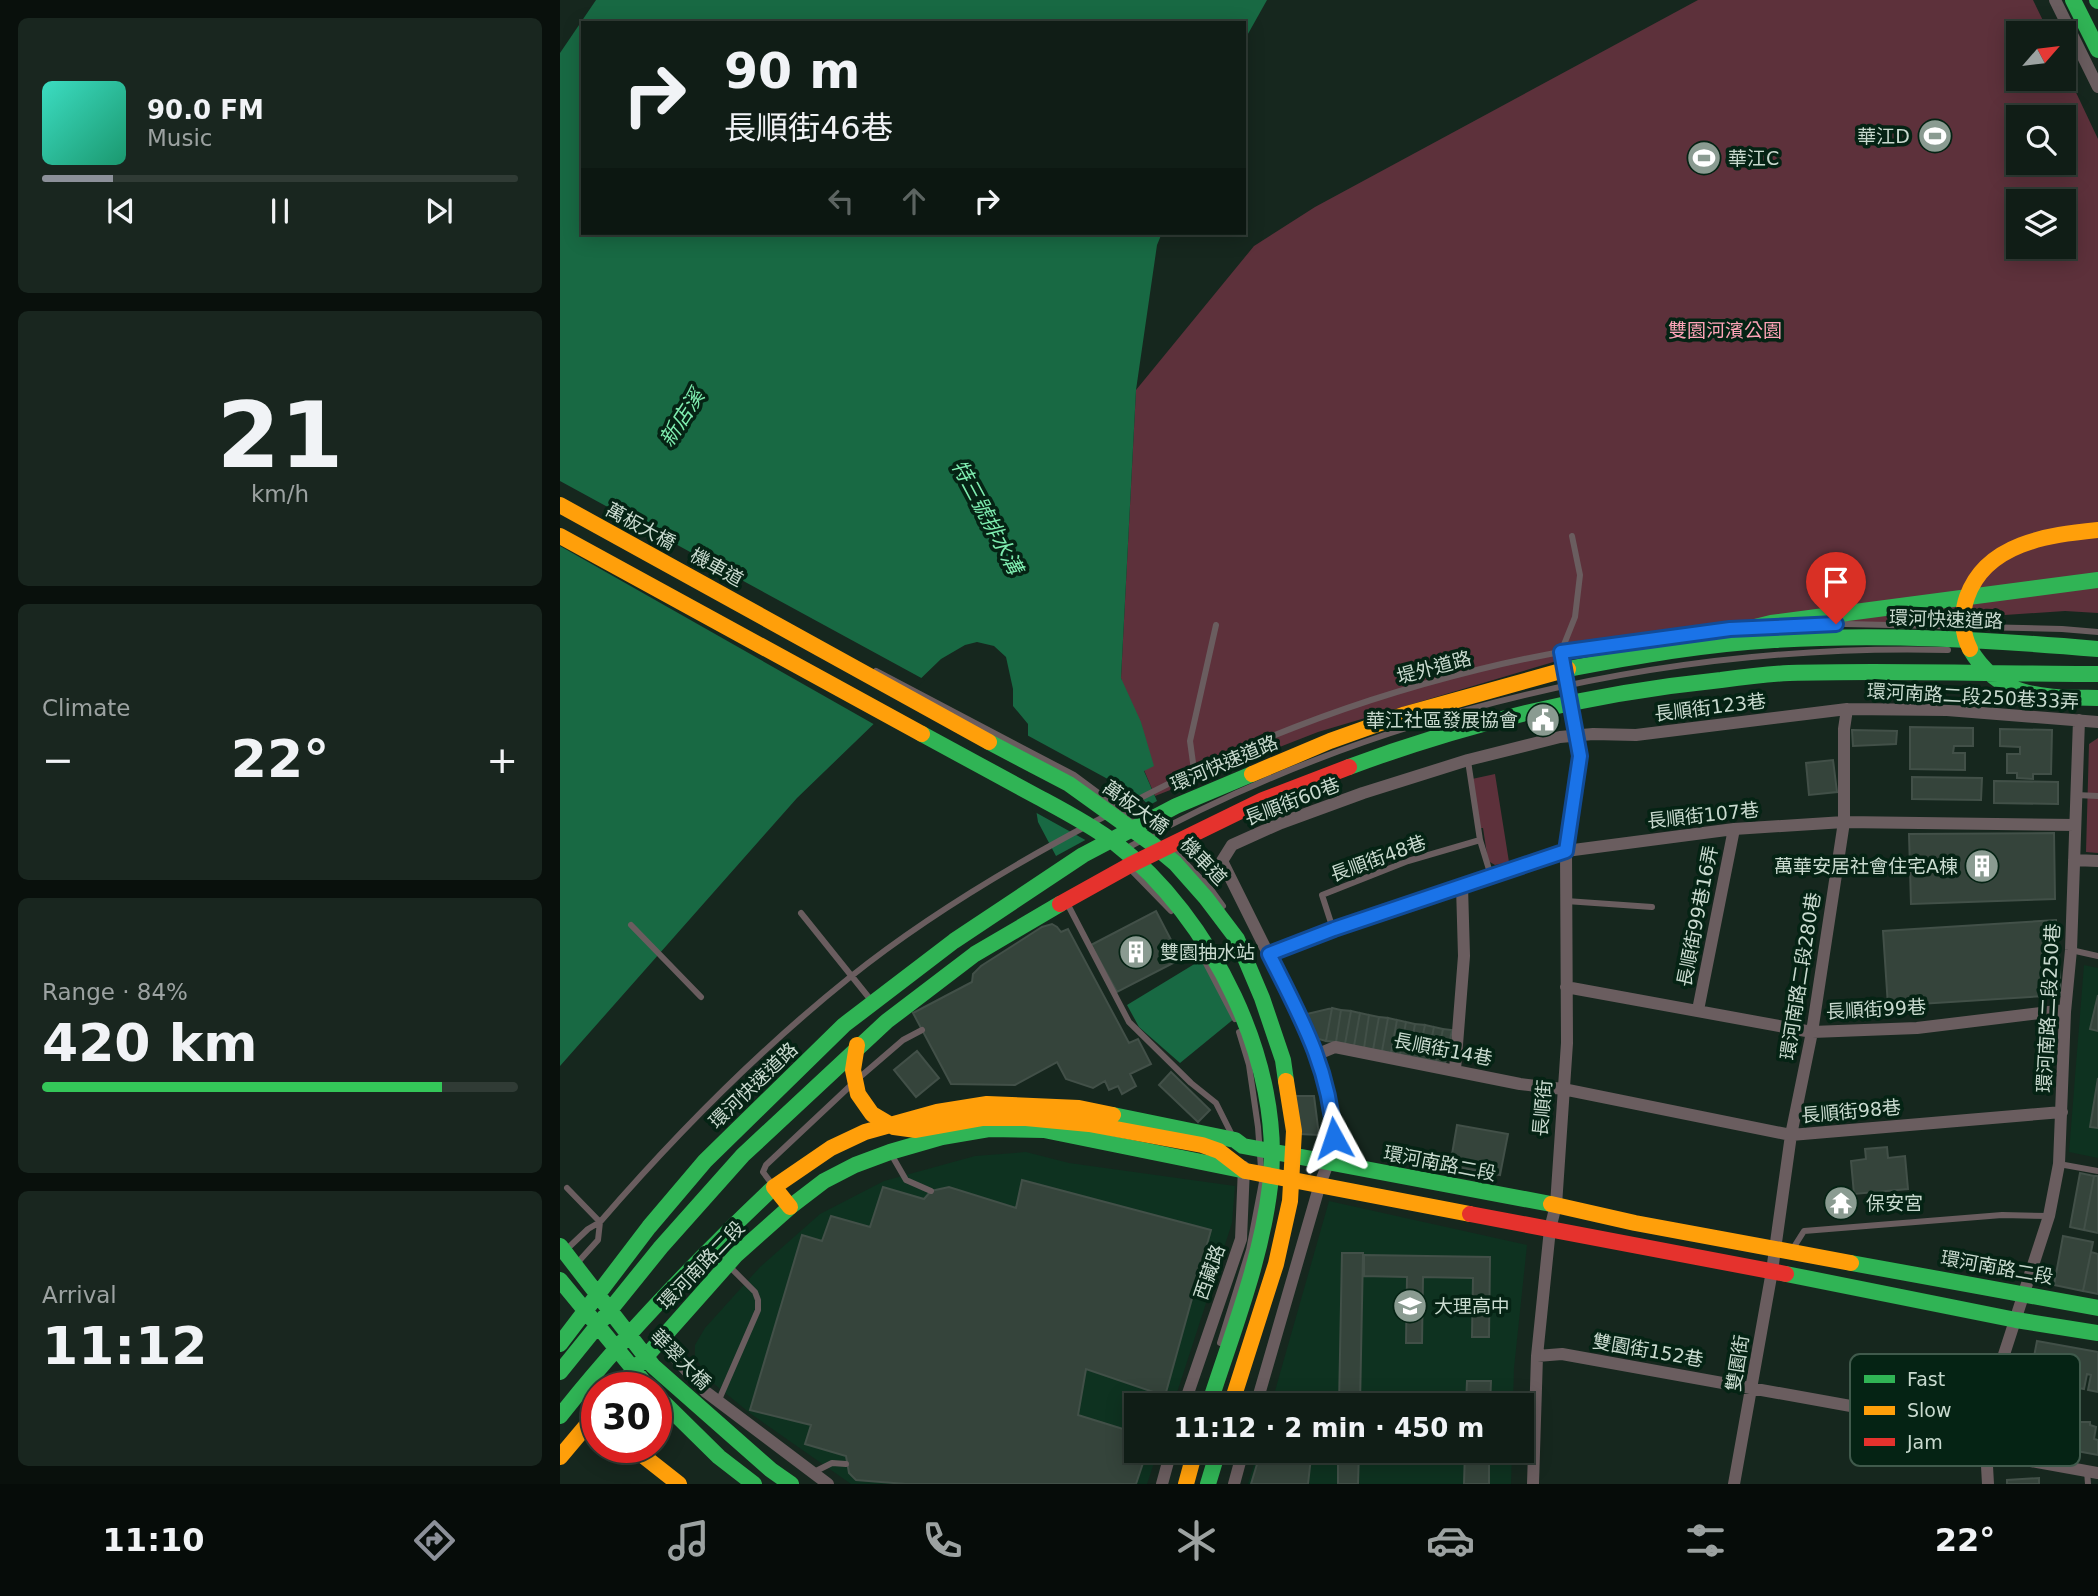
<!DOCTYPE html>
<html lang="en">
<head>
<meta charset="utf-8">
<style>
  :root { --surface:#101d16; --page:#19261f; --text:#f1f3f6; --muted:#9ca2a1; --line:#303b35; --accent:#8c9099 }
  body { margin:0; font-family:"DejaVu Sans","Noto Sans TC",sans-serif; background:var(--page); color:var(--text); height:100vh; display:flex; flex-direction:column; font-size:26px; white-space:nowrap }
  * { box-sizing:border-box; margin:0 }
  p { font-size:23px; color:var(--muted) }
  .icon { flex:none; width:38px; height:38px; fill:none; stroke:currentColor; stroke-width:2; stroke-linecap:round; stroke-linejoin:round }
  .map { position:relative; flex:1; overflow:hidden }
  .side { display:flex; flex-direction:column; gap:18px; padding:18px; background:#09100c; width:560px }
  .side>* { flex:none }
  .guide { position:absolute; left:21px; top:21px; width:665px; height:214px; border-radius:0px; box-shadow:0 4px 18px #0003,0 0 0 2px var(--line); background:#101d16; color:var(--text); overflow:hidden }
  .needle { width:46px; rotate:62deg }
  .buttons { position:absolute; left:1446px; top:21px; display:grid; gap:14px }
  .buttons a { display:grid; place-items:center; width:70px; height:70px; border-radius:0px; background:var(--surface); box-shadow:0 4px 18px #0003,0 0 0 2px var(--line); font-size:35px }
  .speed { position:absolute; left:21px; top:1372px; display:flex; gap:14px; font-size:35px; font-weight:700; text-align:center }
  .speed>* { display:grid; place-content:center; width:91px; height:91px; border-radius:50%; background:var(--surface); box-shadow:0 4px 18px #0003,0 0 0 2px var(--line); line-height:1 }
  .speed .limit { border:10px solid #d22; background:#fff; color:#111 }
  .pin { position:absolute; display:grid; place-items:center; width:60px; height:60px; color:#fff; margin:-72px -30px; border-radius:50% 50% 50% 0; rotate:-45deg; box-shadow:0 0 7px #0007 }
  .pin .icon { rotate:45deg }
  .me { position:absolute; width:77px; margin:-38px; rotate:355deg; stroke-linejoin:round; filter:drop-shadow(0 0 5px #0008) }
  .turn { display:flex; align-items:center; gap:24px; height:147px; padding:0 28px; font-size:32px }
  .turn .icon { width:91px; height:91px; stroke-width:2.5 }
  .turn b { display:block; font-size:49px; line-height:60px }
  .lanes { display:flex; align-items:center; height:66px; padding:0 28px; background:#0003; justify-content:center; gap:35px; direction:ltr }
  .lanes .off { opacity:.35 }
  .big { font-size:52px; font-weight:600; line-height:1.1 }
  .side .card { flex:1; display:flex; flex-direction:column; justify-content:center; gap:10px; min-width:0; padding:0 24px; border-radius:10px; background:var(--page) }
  .side .dial { align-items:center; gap:0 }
  .dial b { font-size:91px; line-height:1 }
  .song { display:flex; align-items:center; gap:21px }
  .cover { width:84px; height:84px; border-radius:10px; background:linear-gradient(135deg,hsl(170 70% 55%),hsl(160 70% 35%)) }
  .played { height:7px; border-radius:4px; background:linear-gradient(90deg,var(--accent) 15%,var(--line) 15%) }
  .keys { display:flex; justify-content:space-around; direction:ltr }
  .heat { display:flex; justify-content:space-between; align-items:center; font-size:38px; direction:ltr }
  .charge { height:10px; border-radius:5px; background:linear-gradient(90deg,#34c759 84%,var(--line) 0) }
  .trip { position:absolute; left:564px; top:1393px; width:410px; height:70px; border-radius:0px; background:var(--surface); box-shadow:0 4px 18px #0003,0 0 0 2px var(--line); font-weight:600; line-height:70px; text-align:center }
  .dock { display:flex; height:112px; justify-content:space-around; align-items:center; background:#060c09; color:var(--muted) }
  .dock .icon { width:49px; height:49px }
  .dock .active { color:var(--accent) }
  .dock b { font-size:32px; color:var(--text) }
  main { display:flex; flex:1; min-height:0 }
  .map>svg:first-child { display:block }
  .built { fill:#0e3220 }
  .green { fill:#5d313b; fill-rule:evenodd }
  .water { fill:#186943 }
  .pier { fill:#16271e }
  .building { fill:#35443b; stroke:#425048; stroke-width:2 }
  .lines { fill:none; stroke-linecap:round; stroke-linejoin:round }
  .lane { stroke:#6a5d5f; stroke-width:6 }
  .street { stroke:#6a5d5f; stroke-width:12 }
  .fast { stroke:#30b455; stroke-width:16 }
  .slow { stroke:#ff9f0a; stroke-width:16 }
  .jam { stroke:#e5322d; stroke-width:16 }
  .route-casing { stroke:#114b97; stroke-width:18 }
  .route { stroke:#1a73e8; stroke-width:12 }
  .labels { text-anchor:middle; stroke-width:7; stroke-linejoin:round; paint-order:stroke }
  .poi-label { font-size:19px; fill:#c9dacf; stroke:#052314; text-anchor:start }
  .park-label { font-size:19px; fill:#fea4b8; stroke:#052314 }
  .street-label { font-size:19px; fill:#c9dacf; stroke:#052314 }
  .water-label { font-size:21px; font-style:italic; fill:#7fedb0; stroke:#052314 }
  .key { fill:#052314; stroke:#405a4c; stroke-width:2 }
  .key-label { font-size:19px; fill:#c9dacf }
</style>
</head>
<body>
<main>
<section class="side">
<div class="card">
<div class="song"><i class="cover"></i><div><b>90.0 FM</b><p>Music</p></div></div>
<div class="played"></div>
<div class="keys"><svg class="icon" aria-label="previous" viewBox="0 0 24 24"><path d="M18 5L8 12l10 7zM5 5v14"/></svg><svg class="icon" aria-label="pause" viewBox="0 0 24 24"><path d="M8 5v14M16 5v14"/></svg><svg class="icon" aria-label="next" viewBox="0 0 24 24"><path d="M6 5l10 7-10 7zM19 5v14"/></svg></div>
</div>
<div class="card dial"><b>21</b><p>km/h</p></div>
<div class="card"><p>Climate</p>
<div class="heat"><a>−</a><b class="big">22°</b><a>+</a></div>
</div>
<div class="card"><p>Range · 84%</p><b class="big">420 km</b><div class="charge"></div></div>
<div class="card"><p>Arrival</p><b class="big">11:12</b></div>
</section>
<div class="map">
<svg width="1538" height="1484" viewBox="0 0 1538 1484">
  <rect width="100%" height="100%" fill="#16271e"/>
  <path class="built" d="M1524,965L1538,968V1158L1509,1152Z
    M466,1152L509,1163L675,1186L672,1223L613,1405H576V1451H598L587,1484H291L191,1414L148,1379L135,1356V1345L145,1328L200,1267L260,1214L324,1181L415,1156Z
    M769,1201L967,1245L954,1368L953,1405H711Z
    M698,1451H952L951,1484H688Z"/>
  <path class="green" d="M1138,0H1473L1489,33H1458V79H1503V65L1538,139V613L1505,611L1064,641L758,732L595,796L584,770L561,678L576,390L694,246L755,207ZM1458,117H1503V163H1458ZM1458,201H1503V247H1458Z
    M1538,738V853L1526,852L1529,744Z
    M935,774L949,862L935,865L928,861L923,828H919L912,779Z"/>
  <path class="water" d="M36,0H707L684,41V23H23V233H602L597,245L576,390L561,678L581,722L594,766L584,771L597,801L496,856L478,822L468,758V724L453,706V689L446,657L434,646L417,642L405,645L381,659L237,798L0,1066V53Z
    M646,957L675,1018L620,1063L579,1027L567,1005Z"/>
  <path class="pier" d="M0,481L365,680L317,726L0,546Z
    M465,734L579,796L592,808L529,842L473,811L465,758Z"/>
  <path class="building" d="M1350,727L1413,728V746H1394L1393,753H1405V770L1350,769Z
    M1440,729L1492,730L1491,774H1473V779L1457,778V773H1447V754H1460V747L1440,746Z
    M1292,730L1337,731L1336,744L1293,746Z
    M1273,760L1277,792L1249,795L1246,763Z
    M1352,777L1422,778L1421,800L1352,799Z
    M1434,781L1498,782V804L1434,803Z
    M1494,833L1495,899L1351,904L1349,834Z
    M596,911L621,959L557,992L531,945Z
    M1496,920L1501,995L1328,1006L1323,931Z
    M492,924L497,927L501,932L508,929L569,1043L578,1039L591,1064L570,1074L576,1086L562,1094L558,1086L549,1090L545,1081L533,1088L506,1079L497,1062L455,1085L391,1084L353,1013L412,982L413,974L421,966L482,927Z
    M1538,995V1031L1530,1029Z
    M772,1008L781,1010L776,1042L766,1041Z
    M772,1008L766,1041L755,1038L747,1014Z
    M781,1010L791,1011L785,1044L776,1042Z
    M791,1011L800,1013L794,1046L785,1044Z
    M800,1013L809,1015L804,1048L794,1046Z
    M809,1015L819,1017L813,1050L804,1048Z
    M819,1017L828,1018L822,1051L813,1050Z
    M828,1018L837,1020L831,1053L822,1051Z
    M837,1020L846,1022L840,1055L831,1053Z
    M846,1022L855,1024L849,1057L840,1055Z
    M855,1024L865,1025L858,1058L849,1057Z
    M865,1025L874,1027L867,1060L858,1058Z
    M874,1027L883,1029L876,1062L867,1060Z
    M883,1029L892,1030L885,1064L876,1062Z
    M357,1051L379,1078L356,1097L334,1070Z
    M611,1072L650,1110L638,1122L599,1085Z
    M1538,1078V1128L1530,1127Z
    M734,1096H754L759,1135L739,1134Z
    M897,1125L948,1134L940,1175L890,1166Z
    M1327,1147L1328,1158L1345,1156L1348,1189L1294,1194L1291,1161L1306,1159L1305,1149Z
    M1520,1173L1534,1176L1524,1230L1510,1227Z
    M1534,1176H1538V1233L1524,1230Z
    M462,1180L651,1230L605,1396L526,1369L518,1415L576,1433V1451H587L576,1484H346L296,1480L289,1473L286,1456L245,1444L251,1425L190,1410L242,1235L262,1241L271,1216L310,1227L323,1187L364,1199L371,1191L389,1187L456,1208Z
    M1503,1236L1533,1242L1523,1291L1494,1285Z
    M1531,1252L1538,1254V1294L1523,1291Z
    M782,1253H803L800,1405H779Z
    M804,1255L930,1257L929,1337H912L913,1278L863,1277L862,1343H846L847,1277L804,1276Z
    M1477,1341L1538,1352V1392L1528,1390L1531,1375L1527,1374L1524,1389L1508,1386L1511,1372L1499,1369L1497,1380L1502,1381L1501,1387L1497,1386L1495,1394L1484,1392L1482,1403L1493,1405L1492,1412L1496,1413L1494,1421L1489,1420L1487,1430L1499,1432L1501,1420L1510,1421L1511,1419L1516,1420V1422H1530V1425L1536,1427L1534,1439L1538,1440V1455L1458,1440Z
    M907,1381H931L930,1405H906Z
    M701,1451H715L751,1457L748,1484H691Z
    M778,1451H799L798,1484H778Z
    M905,1451H929V1484H904Z
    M1479,1478V1484H1447V1480Z"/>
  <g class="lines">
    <path class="lane" d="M1285,624L1502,629L1538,632
      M1001,652L1015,617L1020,575L1012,536
      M316,671L514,775L576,821
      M1007,682L1018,735
      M908,761L920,840L931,876
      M634,770L630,741L656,625
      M1516,795L1538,796
      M569,847C815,711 1107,643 1388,650
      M612,849L650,888L663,906
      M572,871L611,911
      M1006,901L1092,907
      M508,905L569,1022L631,1083L656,1103L672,1135
      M241,913L310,999
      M71,925L141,997
      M773,929L762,895L848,861L920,840
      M638,948L675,1019
      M1511,950L1538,956
      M709,954L773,929L1006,851
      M300,1077L343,1040L362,1030
      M331,1154L346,1180L371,1191
      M1499,1164L1538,1171
      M212,1184L203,1172L206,1165L289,1087
      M7,1188L40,1222
      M8,1248L28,1229L40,1222C117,1133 198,1051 289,978C365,917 449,867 534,822C581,798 627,773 675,752C831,683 1003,642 1172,629
      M1232,1250L1244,1231L1442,1215L1489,1216
      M154,1251L195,1292L198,1300V1310L158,1402
      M19,1261L38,1240L40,1222
      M660,1343L689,1250L702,1182L698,1127L689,1065L679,1032
      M1527,1471L1528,1484
      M252,1473L272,1463L286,1464"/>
    <path class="street" d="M1495,0L1538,87
      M1006,851L1174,829L1284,822L1515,825
      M1514,860L1538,861
      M1006,987L1252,1032L1357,1028L1505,1010
      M1138,1010L1174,829
      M758,1054L775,1047L960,1084L1003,1089L1231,1135L1502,1112
      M895,1070L904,956L902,886
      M99,1340L146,1392L268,1484
      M977,1356L1002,1354L1407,1427L1429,1433
      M624,1405L681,1239L684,1167
      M696,1405L760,1184L775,1145L772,1106L758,1054L662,861L672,845L721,823L803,793L908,760L1000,737L1033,734L1076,735L1287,709L1387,710L1538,722
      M1426,1453L1538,1473
      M602,1484L611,1451
      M674,1484L683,1451
      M973,1484L977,1356L990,1229L996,1205L1007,1043L1006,851L1020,756L1018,735
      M1174,1484L1212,1271L1231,1135L1252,1032L1284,822V729L1287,709
      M1428,1484L1426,1448L1437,1376L1489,1216L1499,1164L1505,1012L1511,950L1519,720"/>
    <path class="fast" d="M1513,0L1538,50
      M1537,0L1538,1
      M1175,632L1211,623L1538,580
      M1410,649C1440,700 1485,697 1538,698
      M1008,669C1076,656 1145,644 1214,640C1322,633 1430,640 1538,649
      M362,734C401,755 439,776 478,797C504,811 531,825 555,843C651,917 725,1064 710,1186C701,1262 672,1333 649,1405
      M429,742L509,784L591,843L615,863L646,898L677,939L702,998L723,1060L726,1081
      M789,767C909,722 1033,693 1161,680C1183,677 1207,674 1229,673C1332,670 1435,674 1538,674
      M553,1115L675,1140L683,1146L991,1204
      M0,1246L93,1366L211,1470L231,1484
      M1291,1263L1538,1308
      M1226,1274L1456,1320L1538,1333
      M0,1280L89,1388
      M0,1344L89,1227L145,1161L284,1025L394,941L523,855L616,806L692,774
      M0,1372L101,1247L183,1155L327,1021L415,954L500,904
      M58,1388L176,1255L230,1207L264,1181L295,1165L330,1152L382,1137L429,1129L484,1130L686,1171
      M96,1395L159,1457L194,1484
      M0,1416C65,1334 138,1259 214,1187
      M648,1484L658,1451"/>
    <path class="slow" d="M0,505L429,742
      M0,536L362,734
      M1410,649C1402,634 1401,614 1407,597C1426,543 1488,535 1538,530
      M692,774L770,741L843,715L1008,669
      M297,1045L293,1070L298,1094L312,1114L334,1127L356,1130L423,1118H466L529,1124L642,1145L659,1151L685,1171
      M686,1171L910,1214
      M991,1204L1075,1223L1291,1263
      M230,1207L214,1187L271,1148L305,1132L377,1112L427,1104L519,1108L553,1115
      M671,1405L716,1264L730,1201L734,1131L726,1081
      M72,1447L119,1484
      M0,1457L37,1413
      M626,1484L635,1451"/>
    <path class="jam" d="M500,904L570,865L703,800L789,767
      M910,1214L1226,1274"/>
  </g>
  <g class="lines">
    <g class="route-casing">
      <path id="route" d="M774,1138C769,1066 740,1016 709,954L774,929L1006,851L1020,756L1001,652L1170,629L1276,624"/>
    </g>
    <use href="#route" class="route"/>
  </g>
  <defs>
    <g id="stadium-disc" transform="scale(1.75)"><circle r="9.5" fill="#8a9b91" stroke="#052314"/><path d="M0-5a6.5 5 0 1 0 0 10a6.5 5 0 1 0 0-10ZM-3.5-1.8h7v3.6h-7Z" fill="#fff"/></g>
    <g id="civic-disc" transform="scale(1.75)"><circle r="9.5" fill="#8a9b91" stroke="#052314"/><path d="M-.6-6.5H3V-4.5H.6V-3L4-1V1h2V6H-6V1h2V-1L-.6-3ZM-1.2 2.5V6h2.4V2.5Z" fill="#fff"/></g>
    <g id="building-disc" transform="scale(1.75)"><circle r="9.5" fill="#8a9b91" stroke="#052314"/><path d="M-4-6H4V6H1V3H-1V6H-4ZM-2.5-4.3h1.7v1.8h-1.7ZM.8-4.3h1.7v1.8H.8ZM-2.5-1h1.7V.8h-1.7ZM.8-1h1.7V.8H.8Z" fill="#fff"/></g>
    <g id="temple-disc" transform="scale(1.75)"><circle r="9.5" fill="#8a9b91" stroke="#052314"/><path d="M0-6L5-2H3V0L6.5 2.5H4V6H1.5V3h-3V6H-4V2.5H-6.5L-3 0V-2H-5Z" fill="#fff"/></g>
    <g id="school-disc" transform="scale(1.75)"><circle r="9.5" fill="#8a9b91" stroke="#052314"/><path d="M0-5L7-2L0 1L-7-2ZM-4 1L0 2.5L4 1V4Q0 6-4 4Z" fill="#fff"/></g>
  </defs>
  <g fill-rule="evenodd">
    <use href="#stadium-disc" x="1375" y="136"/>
    <use href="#stadium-disc" x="1144" y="158"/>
    <use href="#civic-disc" x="983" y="720"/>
    <use href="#building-disc" x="1422" y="866"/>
    <use href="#building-disc" x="576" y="952"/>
    <use href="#temple-disc" x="1281" y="1203"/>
    <use href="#school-disc" x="850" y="1306"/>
  </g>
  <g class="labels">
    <g class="poi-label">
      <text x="1350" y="143" text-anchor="end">華江D</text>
      <text x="1168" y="165">華江C</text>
      <text x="958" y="727" text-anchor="end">華江社區發展協會</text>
      <text x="1398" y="873" text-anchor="end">萬華安居社會住宅A棟</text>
      <text x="600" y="959">雙園抽水站</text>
      <text x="1306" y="1210">保安宮</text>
      <text x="874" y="1313">大理高中</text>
    </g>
    <g class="park-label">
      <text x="1165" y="337">雙園河濱公園</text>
    </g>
    <g class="street-label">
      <text transform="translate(81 526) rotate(29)" y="7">萬板大橋</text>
      <text transform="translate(157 567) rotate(29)" y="7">機車道</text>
      <text transform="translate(1386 619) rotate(2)" y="7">環河快速道路</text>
      <text transform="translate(874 667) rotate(-15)" y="7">堤外道路</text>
      <text transform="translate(1413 696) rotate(3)" y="7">環河南路二段250巷33弄</text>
      <text transform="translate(1150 707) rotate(-7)" y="7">長順街123巷</text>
      <text transform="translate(664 763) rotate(-23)" y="7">環河快速道路</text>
      <text transform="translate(732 801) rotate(-21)" y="7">長順街60巷</text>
      <text transform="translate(576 807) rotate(36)" y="7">萬板大橋</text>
      <text transform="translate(1143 815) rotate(-6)" y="7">長順街107巷</text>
      <text transform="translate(818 858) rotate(-20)" y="7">長順街48巷</text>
      <text transform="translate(644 861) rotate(46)" y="7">機車道</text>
      <text transform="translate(1137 916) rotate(-79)" y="7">長順街99巷16弄</text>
      <text transform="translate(1240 976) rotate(-81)" y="7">環河南路二段280巷</text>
      <text transform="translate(1488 1008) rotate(-87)" y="7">環河南路二段250巷</text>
      <text transform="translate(1316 1009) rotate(-3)" y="7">長順街99巷</text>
      <text transform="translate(883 1049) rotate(11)" y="7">長順街14巷</text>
      <text transform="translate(193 1085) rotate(-44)" y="7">環河快速道路</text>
      <text transform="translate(982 1108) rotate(-85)" y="7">長順街</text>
      <text transform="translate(1291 1111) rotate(-5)" y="7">長順街98巷</text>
      <text transform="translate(880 1163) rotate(11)" y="7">環河南路二段</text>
      <text transform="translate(141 1265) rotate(-46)" y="7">環河南路二段</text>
      <text transform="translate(1437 1267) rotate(10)" y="7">環河南路二段</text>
      <text transform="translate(649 1272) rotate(-71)" y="7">西藏路</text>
      <text transform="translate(1088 1350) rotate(10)" y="7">雙園街152巷</text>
      <text transform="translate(121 1359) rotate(45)" y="7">華翠大橋</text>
      <text transform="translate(1177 1363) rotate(-81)" y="7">雙園街</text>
    </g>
    <g class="water-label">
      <text transform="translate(122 418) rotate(-57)" y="7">新店溪</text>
      <text transform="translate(427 517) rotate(62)" y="7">特三號排水溝</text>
    </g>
  </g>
  <rect x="1290" y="1354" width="230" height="112" rx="10" class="key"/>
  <rect x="1304" y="1375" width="31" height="8" fill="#30b455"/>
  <rect x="1304" y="1406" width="31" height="9" fill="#ff9f0a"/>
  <rect x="1304" y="1438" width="31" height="8" fill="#e5322d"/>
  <g class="key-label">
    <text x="1347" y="1386">Fast</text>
    <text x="1347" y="1417">Slow</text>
    <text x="1347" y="1449">Jam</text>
  </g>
</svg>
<div class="buttons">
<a><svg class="needle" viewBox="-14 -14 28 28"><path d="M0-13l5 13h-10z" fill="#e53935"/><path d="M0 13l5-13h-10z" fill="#9ca2a1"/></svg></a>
<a><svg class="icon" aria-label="search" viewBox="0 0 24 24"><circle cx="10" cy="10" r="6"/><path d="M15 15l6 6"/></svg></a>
<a><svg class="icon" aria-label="layers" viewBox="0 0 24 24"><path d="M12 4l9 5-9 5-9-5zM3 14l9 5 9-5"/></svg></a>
</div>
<div class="speed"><div class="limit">30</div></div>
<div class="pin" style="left:1276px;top:624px;background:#d93025"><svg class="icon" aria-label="arrive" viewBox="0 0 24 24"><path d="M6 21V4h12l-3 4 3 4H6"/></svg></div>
<svg class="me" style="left:774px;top:1138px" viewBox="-20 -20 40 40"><path d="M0-17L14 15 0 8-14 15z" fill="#1a73e8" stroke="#fff" stroke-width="4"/></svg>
<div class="trip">11:12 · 2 min · 450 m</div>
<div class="guide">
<div class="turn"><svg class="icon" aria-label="right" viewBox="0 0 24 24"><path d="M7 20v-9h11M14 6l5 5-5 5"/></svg><div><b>90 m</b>長順街46巷</div></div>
<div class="lanes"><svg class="icon off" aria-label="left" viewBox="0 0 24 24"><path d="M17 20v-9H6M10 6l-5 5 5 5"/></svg><svg class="icon off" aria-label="ahead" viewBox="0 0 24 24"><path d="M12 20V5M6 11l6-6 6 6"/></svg><svg class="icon" aria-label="right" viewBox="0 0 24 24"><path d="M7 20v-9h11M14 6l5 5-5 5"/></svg></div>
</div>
</div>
</main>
<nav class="dock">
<b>11:10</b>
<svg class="icon active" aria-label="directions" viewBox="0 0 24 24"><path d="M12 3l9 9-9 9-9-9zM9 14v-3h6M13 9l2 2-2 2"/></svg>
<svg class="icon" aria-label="music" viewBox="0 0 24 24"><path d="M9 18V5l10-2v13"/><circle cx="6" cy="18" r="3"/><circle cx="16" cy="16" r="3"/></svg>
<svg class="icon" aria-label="phone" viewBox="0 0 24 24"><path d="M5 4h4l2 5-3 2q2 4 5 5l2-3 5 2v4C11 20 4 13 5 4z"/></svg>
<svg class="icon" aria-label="climate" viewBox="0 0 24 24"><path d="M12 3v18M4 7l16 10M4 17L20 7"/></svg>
<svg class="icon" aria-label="car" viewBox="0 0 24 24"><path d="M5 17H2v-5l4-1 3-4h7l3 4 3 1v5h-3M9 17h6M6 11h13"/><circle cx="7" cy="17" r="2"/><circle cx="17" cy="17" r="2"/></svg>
<svg class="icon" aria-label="filters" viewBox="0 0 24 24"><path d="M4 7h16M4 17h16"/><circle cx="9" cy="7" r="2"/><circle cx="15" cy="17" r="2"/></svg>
<b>22°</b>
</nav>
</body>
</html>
